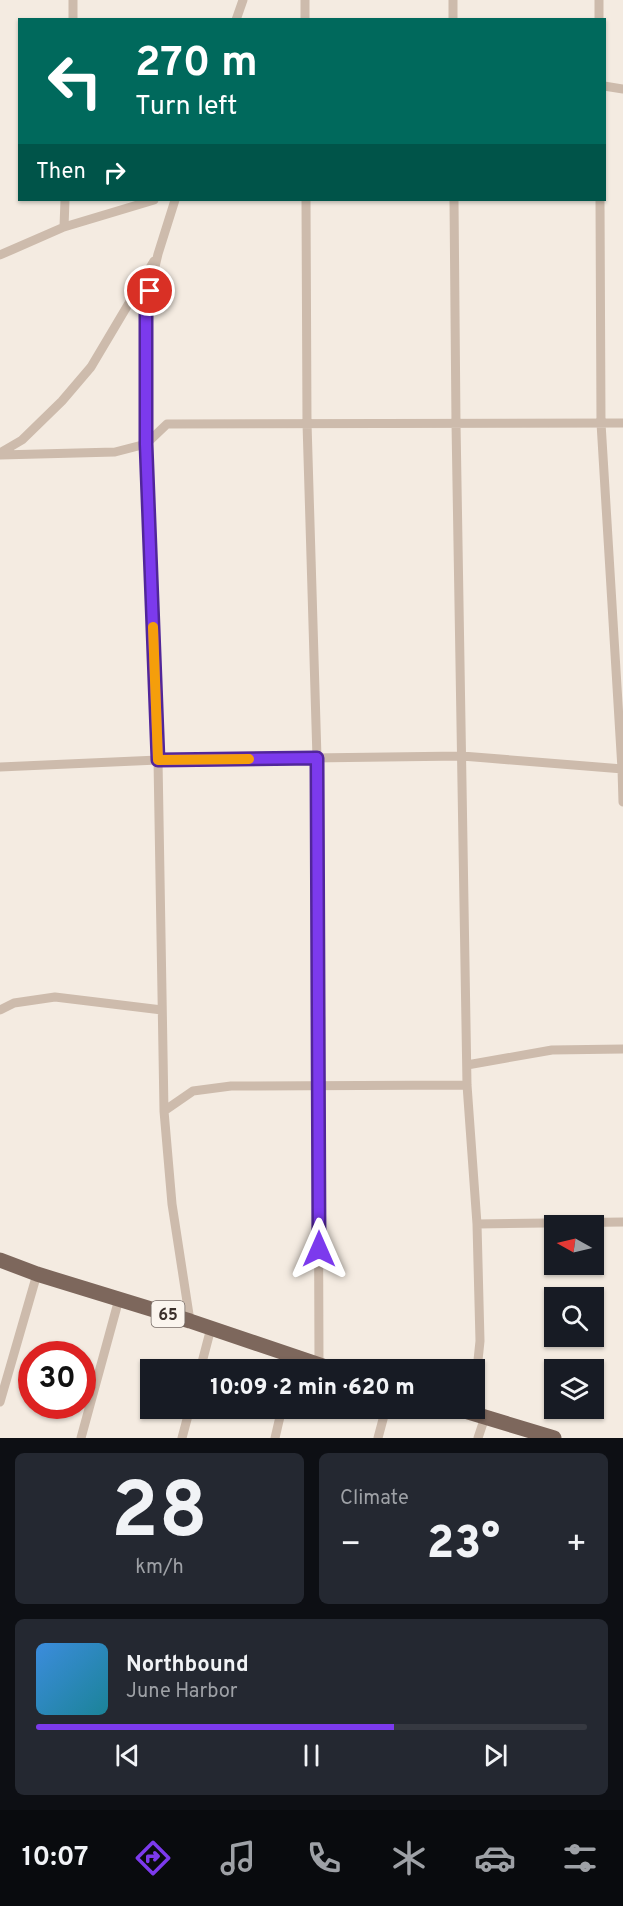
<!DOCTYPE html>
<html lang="en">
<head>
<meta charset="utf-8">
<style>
  :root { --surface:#171b24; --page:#242831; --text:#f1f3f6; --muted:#9ea1a6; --line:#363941; --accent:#7c3aed }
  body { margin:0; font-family:Overpass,sans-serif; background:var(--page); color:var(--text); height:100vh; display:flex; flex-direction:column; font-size:22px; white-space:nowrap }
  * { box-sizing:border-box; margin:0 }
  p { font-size:20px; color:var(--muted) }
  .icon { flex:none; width:33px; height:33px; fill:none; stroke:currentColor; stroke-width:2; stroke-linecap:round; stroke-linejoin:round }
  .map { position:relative; height:1438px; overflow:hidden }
  .drawer { display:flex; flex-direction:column; gap:15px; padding:15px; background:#0d0f14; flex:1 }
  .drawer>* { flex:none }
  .hud { position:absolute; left:18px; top:18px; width:588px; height:183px; border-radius:0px; box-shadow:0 2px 4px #0004; background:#00695c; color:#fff; overflow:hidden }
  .needle { width:39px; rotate:278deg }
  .buttons { position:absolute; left:544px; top:1215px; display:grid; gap:12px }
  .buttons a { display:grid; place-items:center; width:60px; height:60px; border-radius:0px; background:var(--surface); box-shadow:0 2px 4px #0004; font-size:30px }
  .speed { position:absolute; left:18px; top:1341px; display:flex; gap:12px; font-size:30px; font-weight:700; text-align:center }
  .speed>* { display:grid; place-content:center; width:78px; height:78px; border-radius:50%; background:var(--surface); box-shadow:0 2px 4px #0004; line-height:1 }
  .speed .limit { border:9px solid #d22; background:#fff; color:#111 }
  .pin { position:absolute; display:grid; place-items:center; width:51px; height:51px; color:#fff; margin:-26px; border:3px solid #fff; border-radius:50%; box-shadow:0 2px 6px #0007 }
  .me { position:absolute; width:66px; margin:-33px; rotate:0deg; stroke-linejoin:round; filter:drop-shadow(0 0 4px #0008) }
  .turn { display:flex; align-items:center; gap:21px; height:126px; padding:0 18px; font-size:27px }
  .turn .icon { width:78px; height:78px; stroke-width:2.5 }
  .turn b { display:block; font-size:42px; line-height:51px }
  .then { display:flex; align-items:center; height:57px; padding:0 18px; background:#0003; gap:12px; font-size:22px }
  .big { font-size:45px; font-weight:800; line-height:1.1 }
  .drawer .tile { flex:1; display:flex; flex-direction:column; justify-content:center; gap:9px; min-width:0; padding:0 21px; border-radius:9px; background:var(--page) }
  .drawer .dial { align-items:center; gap:0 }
  .dial b { font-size:78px; line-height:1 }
  .song { display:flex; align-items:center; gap:18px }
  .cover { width:72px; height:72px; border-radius:9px; background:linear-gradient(135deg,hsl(210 70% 55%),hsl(190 70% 35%)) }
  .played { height:6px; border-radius:3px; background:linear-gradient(90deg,var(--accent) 65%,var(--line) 65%) }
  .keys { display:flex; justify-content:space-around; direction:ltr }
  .heat { display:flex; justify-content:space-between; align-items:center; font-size:33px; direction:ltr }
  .drawer .tiles { flex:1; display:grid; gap:15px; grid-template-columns:1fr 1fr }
  .tile:last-child { grid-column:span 2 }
  .trip { position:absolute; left:140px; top:1359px; width:345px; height:60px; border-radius:0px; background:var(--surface); box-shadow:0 2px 4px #0004; font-weight:800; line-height:60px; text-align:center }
  .menu { display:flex; height:96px; justify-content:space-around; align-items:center; background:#090b0e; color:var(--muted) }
  .menu .icon { width:42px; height:42px }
  .menu .current { color:var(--accent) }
  .menu b { font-size:27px; color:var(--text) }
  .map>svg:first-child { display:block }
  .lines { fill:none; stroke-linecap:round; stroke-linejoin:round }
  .street { stroke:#cdbbac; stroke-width:9 }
  .primary { stroke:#7d675c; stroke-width:15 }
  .route-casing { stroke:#51269a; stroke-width:15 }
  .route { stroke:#7c3aed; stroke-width:10 }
  .slow { stroke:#f59e0b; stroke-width:10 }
  .labels { text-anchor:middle; stroke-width:4.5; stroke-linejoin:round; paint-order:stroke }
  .shield { fill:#fbf5ee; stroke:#756b66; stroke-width:1.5 }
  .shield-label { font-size:16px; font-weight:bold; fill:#3b302b }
</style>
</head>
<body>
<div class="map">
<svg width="623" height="1438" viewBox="0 0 623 1438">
  <rect width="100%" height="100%" fill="#f4ebe1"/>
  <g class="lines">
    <path class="street" d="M305,0V20
      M453,0V20
      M599,0V20
      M73,20V0
      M236,20L243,0
      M604,86L623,89
      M175,200L158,254L145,309L146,444L158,760L164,1111L172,1204L190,1321
      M306,200L307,423L317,758L319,1365
      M454,200L456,423L467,1085L477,1224L480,1341L474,1399
      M600,200L601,423L622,769L623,802
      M64,227L65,200
      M0,255L64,227L154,200
      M0,453L22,440L62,401L91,367L154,261
      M0,455L115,452L146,444L167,424L623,423
      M0,767L158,760L462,756L623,769
      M0,1010L14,1003L55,997L162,1010
      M467,1065L552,1050L623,1049
      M164,1111L193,1091L231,1086L467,1085
      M477,1224L623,1222
      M200,1370L211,1328
      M0,1402L37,1274
      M81,1438L119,1299
      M182,1438L190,1408
      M275,1438L282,1408
      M378,1438L386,1408
      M478,1438L485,1417"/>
    <path class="primary" d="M0,1260L37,1274L190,1321L335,1370
      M455,1408L554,1438"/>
  </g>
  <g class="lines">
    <g class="route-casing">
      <path id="route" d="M150,291L146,309V444L158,760L317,758L319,1249"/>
    </g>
    <use href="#route" class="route"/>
    <path class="slow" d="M153,627L158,760L249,759"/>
  </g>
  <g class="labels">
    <rect class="shield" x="151.5" y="1301" width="33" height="26" rx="4.5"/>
    <g class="shield-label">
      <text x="168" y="1320">65</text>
    </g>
  </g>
</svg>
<div class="buttons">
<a><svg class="needle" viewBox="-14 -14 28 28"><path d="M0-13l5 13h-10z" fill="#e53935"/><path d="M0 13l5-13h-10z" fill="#9ea1a6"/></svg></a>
<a><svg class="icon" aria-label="search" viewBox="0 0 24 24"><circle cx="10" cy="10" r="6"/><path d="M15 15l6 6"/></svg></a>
<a><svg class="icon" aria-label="layers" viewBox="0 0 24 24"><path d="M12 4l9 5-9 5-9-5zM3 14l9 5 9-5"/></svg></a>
</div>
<div class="speed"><div class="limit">30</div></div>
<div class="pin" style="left:150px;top:291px;background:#d93025"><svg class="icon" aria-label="arrive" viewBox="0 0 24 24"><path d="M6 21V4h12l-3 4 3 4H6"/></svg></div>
<svg class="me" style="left:319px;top:1249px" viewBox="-20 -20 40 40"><path d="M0-17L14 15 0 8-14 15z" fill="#7c3aed" stroke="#fff" stroke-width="4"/></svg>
<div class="trip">10:09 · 2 min · 620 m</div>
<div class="hud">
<div class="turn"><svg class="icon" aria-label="left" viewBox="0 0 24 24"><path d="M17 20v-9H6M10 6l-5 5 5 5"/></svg><div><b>270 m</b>Turn left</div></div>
<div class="then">Then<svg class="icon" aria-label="right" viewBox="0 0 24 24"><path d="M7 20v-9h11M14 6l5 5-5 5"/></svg></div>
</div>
</div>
<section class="drawer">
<div class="tiles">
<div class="tile dial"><b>28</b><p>km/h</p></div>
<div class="tile"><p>Climate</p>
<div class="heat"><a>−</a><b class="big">23°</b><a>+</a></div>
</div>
<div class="tile">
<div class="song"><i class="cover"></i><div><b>Northbound</b><p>June Harbor</p></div></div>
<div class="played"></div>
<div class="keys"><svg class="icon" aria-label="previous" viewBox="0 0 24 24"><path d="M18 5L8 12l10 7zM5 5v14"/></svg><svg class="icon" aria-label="pause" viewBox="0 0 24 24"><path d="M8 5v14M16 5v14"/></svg><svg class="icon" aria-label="next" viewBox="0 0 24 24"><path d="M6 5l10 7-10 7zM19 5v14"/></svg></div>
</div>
</div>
</section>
<nav class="menu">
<b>10:07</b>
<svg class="icon current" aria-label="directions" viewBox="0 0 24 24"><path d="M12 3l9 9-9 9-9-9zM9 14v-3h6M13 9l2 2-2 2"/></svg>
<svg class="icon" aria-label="music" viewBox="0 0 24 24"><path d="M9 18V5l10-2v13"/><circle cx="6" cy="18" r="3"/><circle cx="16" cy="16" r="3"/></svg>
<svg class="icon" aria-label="phone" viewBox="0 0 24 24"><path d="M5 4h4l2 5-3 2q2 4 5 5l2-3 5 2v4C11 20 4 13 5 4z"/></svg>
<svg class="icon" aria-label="climate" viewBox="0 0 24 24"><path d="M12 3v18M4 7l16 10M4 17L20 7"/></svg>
<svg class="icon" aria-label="car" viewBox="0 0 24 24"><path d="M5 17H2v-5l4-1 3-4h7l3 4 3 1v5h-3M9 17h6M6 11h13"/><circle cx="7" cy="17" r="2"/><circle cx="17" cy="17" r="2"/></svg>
<svg class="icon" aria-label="filters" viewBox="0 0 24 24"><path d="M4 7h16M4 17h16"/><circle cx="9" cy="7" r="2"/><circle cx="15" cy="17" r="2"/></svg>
</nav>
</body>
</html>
